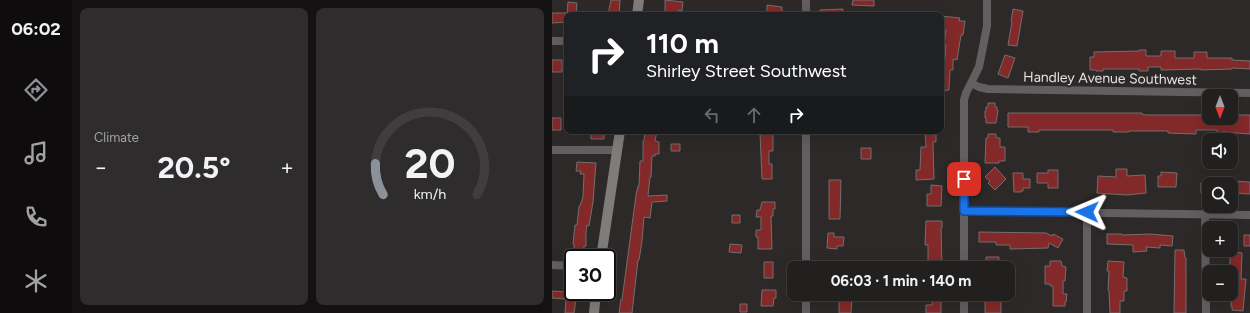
<!DOCTYPE html>
<html lang="en">
<head>
<meta charset="utf-8">
<style>
  :root { --surface:#221f1f; --page:#2e2c2c; --text:#f1f3f6; --muted:#a2a2a4; --line:#3f3d3d; --accent:#8c9099 }
  body { margin:0; font-family:Figtree,sans-serif; background:var(--page); color:var(--text); height:100vh; display:flex; flex-direction:column; font-size:15px; white-space:nowrap }
  * { box-sizing:border-box; margin:0 }
  p { font-size:13px; color:var(--muted) }
  .icon { flex:none; width:22px; height:22px; fill:none; stroke:currentColor; stroke-width:2; stroke-linecap:round; stroke-linejoin:round }
  .map { position:relative; flex:1; overflow:hidden }
  .panel { display:flex; flex-direction:column; gap:8px; padding:8px; background:#131111; width:480px }
  .panel>* { flex:none }
  .hud { position:absolute; left:12px; top:12px; width:380px; height:122px; border-radius:8px; box-shadow:0 4px 16px #0002,0 0 0 1px var(--line); background:#202124; color:#fff; overflow:hidden }
  .needle { width:26px; rotate:180deg }
  .tools { position:absolute; left:650px; top:89px; display:grid; gap:8px }
  .tools a { display:grid; place-items:center; width:36px; height:36px; border-radius:8px; background:var(--surface); box-shadow:0 4px 16px #0002,0 0 0 1px var(--line); font-size:20px }
  .speed { position:absolute; left:12px; top:249px; display:flex; gap:8px; font-size:20px; font-weight:700; text-align:center }
  .speed>* { display:grid; place-content:center; width:52px; height:52px; border-radius:50%; background:var(--surface); box-shadow:0 4px 16px #0002,0 0 0 1px var(--line); line-height:1 }
  .speed .limit { border:2px solid #111; border-radius:6px; background:#fff; color:#111 }
  .pin { position:absolute; display:grid; place-items:center; width:34px; height:34px; color:#fff; margin:-17px; border-radius:8px; box-shadow:0 2px 6px #0006 }
  .me { position:absolute; width:44px; margin:-22px; rotate:271deg; stroke-linejoin:round; filter:drop-shadow(0 0 3px #0008) }
  .turn { display:flex; align-items:center; gap:14px; height:84px; padding:0 16px; font-size:18px }
  .turn .icon { width:52px; height:52px; stroke-width:2.5 }
  .turn b { display:block; font-size:28px; line-height:34px }
  .lanes { display:flex; align-items:center; height:38px; padding:0 16px; background:#0003; justify-content:center; gap:20px; direction:ltr }
  .lanes .off { opacity:.35 }
  .big { font-size:30px; font-weight:700; line-height:1.1 }
  .panel .card { flex:1; display:flex; flex-direction:column; justify-content:center; gap:6px; min-width:0; padding:0 14px; border-radius:8px; background:var(--page) }
  .panel .dial { align-items:center; gap:0 }
  .dial svg { height:104px; overflow:visible; fill:none; stroke:var(--line); stroke-width:7; stroke-linecap:round; text-anchor:middle }
  .dial text { fill:var(--text); stroke:none }
  .heat { display:flex; justify-content:space-between; align-items:center; font-size:22px; direction:ltr }
  .panel .tiles { flex:1; display:grid; gap:8px; grid-template-columns:repeat(2,1fr) }
  .trip { position:absolute; left:235px; top:261px; width:228px; height:40px; border-radius:8px; background:var(--surface); box-shadow:0 4px 16px #0002,0 0 0 1px var(--line); font-weight:700; line-height:40px; text-align:center }
  main { display:flex; flex:1; min-height:0 }
  .menu { display:flex; flex-direction:column; width:72px; justify-content:space-around; align-items:center; background:#0e0c0c; color:var(--muted) }
  .menu .icon { width:28px; height:28px }
  .menu .on { color:var(--accent) }
  .menu b { font-size:18px; color:var(--text) }
  .map>svg:first-child { display:block }
  .building { fill:#832929; stroke:#736f6f }
  .lines { fill:none; stroke-linecap:round; stroke-linejoin:round }
  .street { stroke:#615f5f; stroke-width:8 }
  .secondary { stroke:#7f7c7c; stroke-width:10 }
  .route-casing { stroke:#114b97; stroke-width:10 }
  .route { stroke:#1a73e8; stroke-width:7 }
  .labels { text-anchor:middle; stroke-width:4; stroke-linejoin:round; paint-order:stroke }
  .street-label { font-size:14px; fill:#e4e2e2; stroke:#2d2929 }
</style>
</head>
<body>
<main>
<nav class="menu">
<b>06:02</b>
<svg class="icon on" aria-label="directions" viewBox="0 0 24 24"><path d="M12 3l9 9-9 9-9-9zM9 14v-3h6M13 9l2 2-2 2"/></svg>
<svg class="icon" aria-label="music" viewBox="0 0 24 24"><path d="M9 18V5l10-2v13"/><circle cx="6" cy="18" r="3"/><circle cx="16" cy="16" r="3"/></svg>
<svg class="icon" aria-label="phone" viewBox="0 0 24 24"><path d="M5 4h4l2 5-3 2q2 4 5 5l2-3 5 2v4C11 20 4 13 5 4z"/></svg>
<svg class="icon" aria-label="climate" viewBox="0 0 24 24"><path d="M12 3v18M4 7l16 10M4 17L20 7"/></svg>
</nav>
<section class="panel">
<div class="tiles">
<div class="card"><p>Climate</p>
<div class="heat"><a>−</a><b class="big">20.5°</b><a>+</a></div>
</div>
<div class="card dial"><svg viewBox="0 0 100 80">
<path d="M14 69A42 42 0 1 1 86 69"/>
<path d="M14 69A42 42 0 0 1 8 45" stroke="#8c9099"/>
<text x="50" y="56" font-size="32" font-weight="700">20</text>
<text x="50" y="72" font-size="11">km/h</text>
</svg></div>
</div>
</section>
<div class="map">
<svg width="698" height="313" viewBox="0 0 698 313">
  <rect width="100%" height="100%" fill="#2d2929"/>
  <path class="building" d="M59,0H68L67,15H56Z
    M113,0L131,2L130,11L126,10V15L113,14Z
    M301,0H322V6L300,5Z
    M16,2L25,3L24,15H15Z
    M215,5L230,7V15L215,14Z
    M291,9V15H268V10Z
    M461,9L471,11L465,46L456,45L460,22H459Z
    M0,13H15V22L0,23Z
    M389,16L408,18L407,21H413L411,35H409L405,60L401,59V70H398L397,90L389,91V63H392L394,52H393L394,45H392L394,30H389Z
    M587,50H594V56H609V51H623V58H642V52H655V58H680V60L698,61V69L680,68V69L649,70V69L609,70V67H596V71H587V69H551V71H544V70H538V57H542V52L587,51Z
    M453,55L463,58L456,78L446,74Z
    M0,60H10V72H0Z
    M436,103H443V107H445V110H446L444,123H434V118H433V111H434V107H436Z
    M456,113H590V114L594,115H650V113H657V118H679V115H698V134L671,132V136H665V130H644V134L616,133V131H577V132H561V130H487V132H476V127H456Z
    M0,118H9V130H0Z
    M39,131H52V139H39Z
    M93,131H105L103,141L107,142V154H103V156H100L99,177H98L96,196L115,195V201L100,202L98,218L92,217L90,241L87,260H86L80,313H67L69,299L70,300L84,195L86,186H87L88,161H91V141H92Z
    M373,131H384V142H381L382,179L364,180V170H368L369,147H374Z
    M208,133H221V151H217V164H220V179H210Z
    M436,134H444V138H448V147H453V161H447V163H433L434,138H436Z
    M119,144H128V151H119Z
    M309,148H319V159H309Z
    M25,162L44,163L41,202L37,226L35,225L34,232V246H32V251H22V244H21L23,225H25L27,206H28L31,197L32,174H28L29,171H24Z
    M443,167L454,179L443,190L436,183L438,181L433,177Z
    M564,169H575V176L593,175L594,193L575,195L545,193L546,176L564,177Z
    M496,170H506V188H496V183H485V173H496Z
    M609,172L625,173L624,187H606V176H609Z
    M461,173H471V179H478V188H471V191H469V192H462Z
    M277,180H289L288,219H277Z
    M679,181L698,182V194L679,193Z
    M649,183H657V193H649Z
    M379,185L390,186L389,206H375V194H379Z
    M210,202H223V209H221V216H219L220,249H206V237H204V230H209V217H204L205,210H208Z
    M180,215H188V223H180Z
    M374,221H390V228H389L390,268H379V261H376V245H373Z
    M427,232L494,233L500,236L501,234L511,239L506,248L497,243L496,248L458,249V245H444V242H427Z
    M276,233H282V237H292L291,246H285V249L275,248Z
    M555,234H570V235L598,234L621,236L620,246L608,245V248L594,247L595,251L581,252V245L555,244Z
    M692,235H698V246H692Z
    M178,244L190,245L189,253L177,252Z
    M623,250H632L633,258H634V313H622Z
    M683,252L690,253L689,279H694L691,311L680,310V306H679L680,285H681L682,273H681V269H678V253Z
    M434,257H447V261H449V268H434Z
    M498,261H509L510,266L514,267L513,281H511V294H515L514,302H513V306H501V286H498V284H493V266H498Z
    M556,261L572,262L571,277L575,278V291H572V301H568V313H558L557,291L556,290L557,271H555Z
    M212,262H221V278H212Z
    M16,271H21V292H25L22,313H13L14,299L0,298V291L14,292Z
    M210,290H224V298H222L221,306H209Z
    M289,294H300L299,313H287V299H289Z
    M381,294H389V313H374V305H380Z
    M433,294L449,295V313H433Z
    M188,304H195V312H188Z"/>
  <g class="lines">
    <path class="street" d="M254,0V15
      M0,41H15
      M419,83L427,87L436,89L698,93
      M254,131V268
      M0,150H65
      M412,211L698,215
      M653,214L654,313
      M0,265L21,266
      M412,268V100L414,93L427,67L435,26V0
      M254,294V313
      M412,313V294
      M535,313V212"/>
    <path class="secondary" d="M85,15L87,0
      M49,258L68,131
      M42,313L44,292"/>
  </g>
  <g class="lines">
    <g class="route-casing">
      <path id="route" d="M412,179V211L535,212"/>
    </g>
    <use href="#route" class="route"/>
  </g>
  <g class="labels">
    <g class="street-label">
      <text transform="translate(558 78) rotate(1)" y="5">Handley Avenue Southwest</text>
    </g>
  </g>
</svg>
<div class="tools">
<a><svg class="needle" viewBox="-14 -14 28 28"><path d="M0-13l5 13h-10z" fill="#e53935"/><path d="M0 13l5-13h-10z" fill="#a2a2a4"/></svg></a>
<a><svg class="icon" aria-label="sound" viewBox="0 0 24 24"><path d="M4 9h4l5-4v14l-5-4H4zM17 9q2 3 0 6"/></svg></a>
<a><svg class="icon" aria-label="search" viewBox="0 0 24 24"><circle cx="10" cy="10" r="6"/><path d="M15 15l6 6"/></svg></a>
<a>+</a>
<a>−</a>
</div>
<div class="speed"><div class="limit">30</div></div>
<div class="pin" style="left:412px;top:179px;background:#d93025"><svg class="icon" aria-label="arrive" viewBox="0 0 24 24"><path d="M6 21V4h12l-3 4 3 4H6"/></svg></div>
<svg class="me" style="left:535px;top:212px" viewBox="-20 -20 40 40"><path d="M0-17L14 15 0 8-14 15z" fill="#1a73e8" stroke="#fff" stroke-width="4"/></svg>
<div class="trip">06:03 · 1 min · 140 m</div>
<div class="hud">
<div class="turn"><svg class="icon" aria-label="right" viewBox="0 0 24 24"><path d="M7 20v-9h11M14 6l5 5-5 5"/></svg><div><b>110 m</b>Shirley Street Southwest</div></div>
<div class="lanes"><svg class="icon off" aria-label="left" viewBox="0 0 24 24"><path d="M17 20v-9H6M10 6l-5 5 5 5"/></svg><svg class="icon off" aria-label="ahead" viewBox="0 0 24 24"><path d="M12 20V5M6 11l6-6 6 6"/></svg><svg class="icon" aria-label="right" viewBox="0 0 24 24"><path d="M7 20v-9h11M14 6l5 5-5 5"/></svg></div>
</div>
</div>
</main>
</body>
</html>
